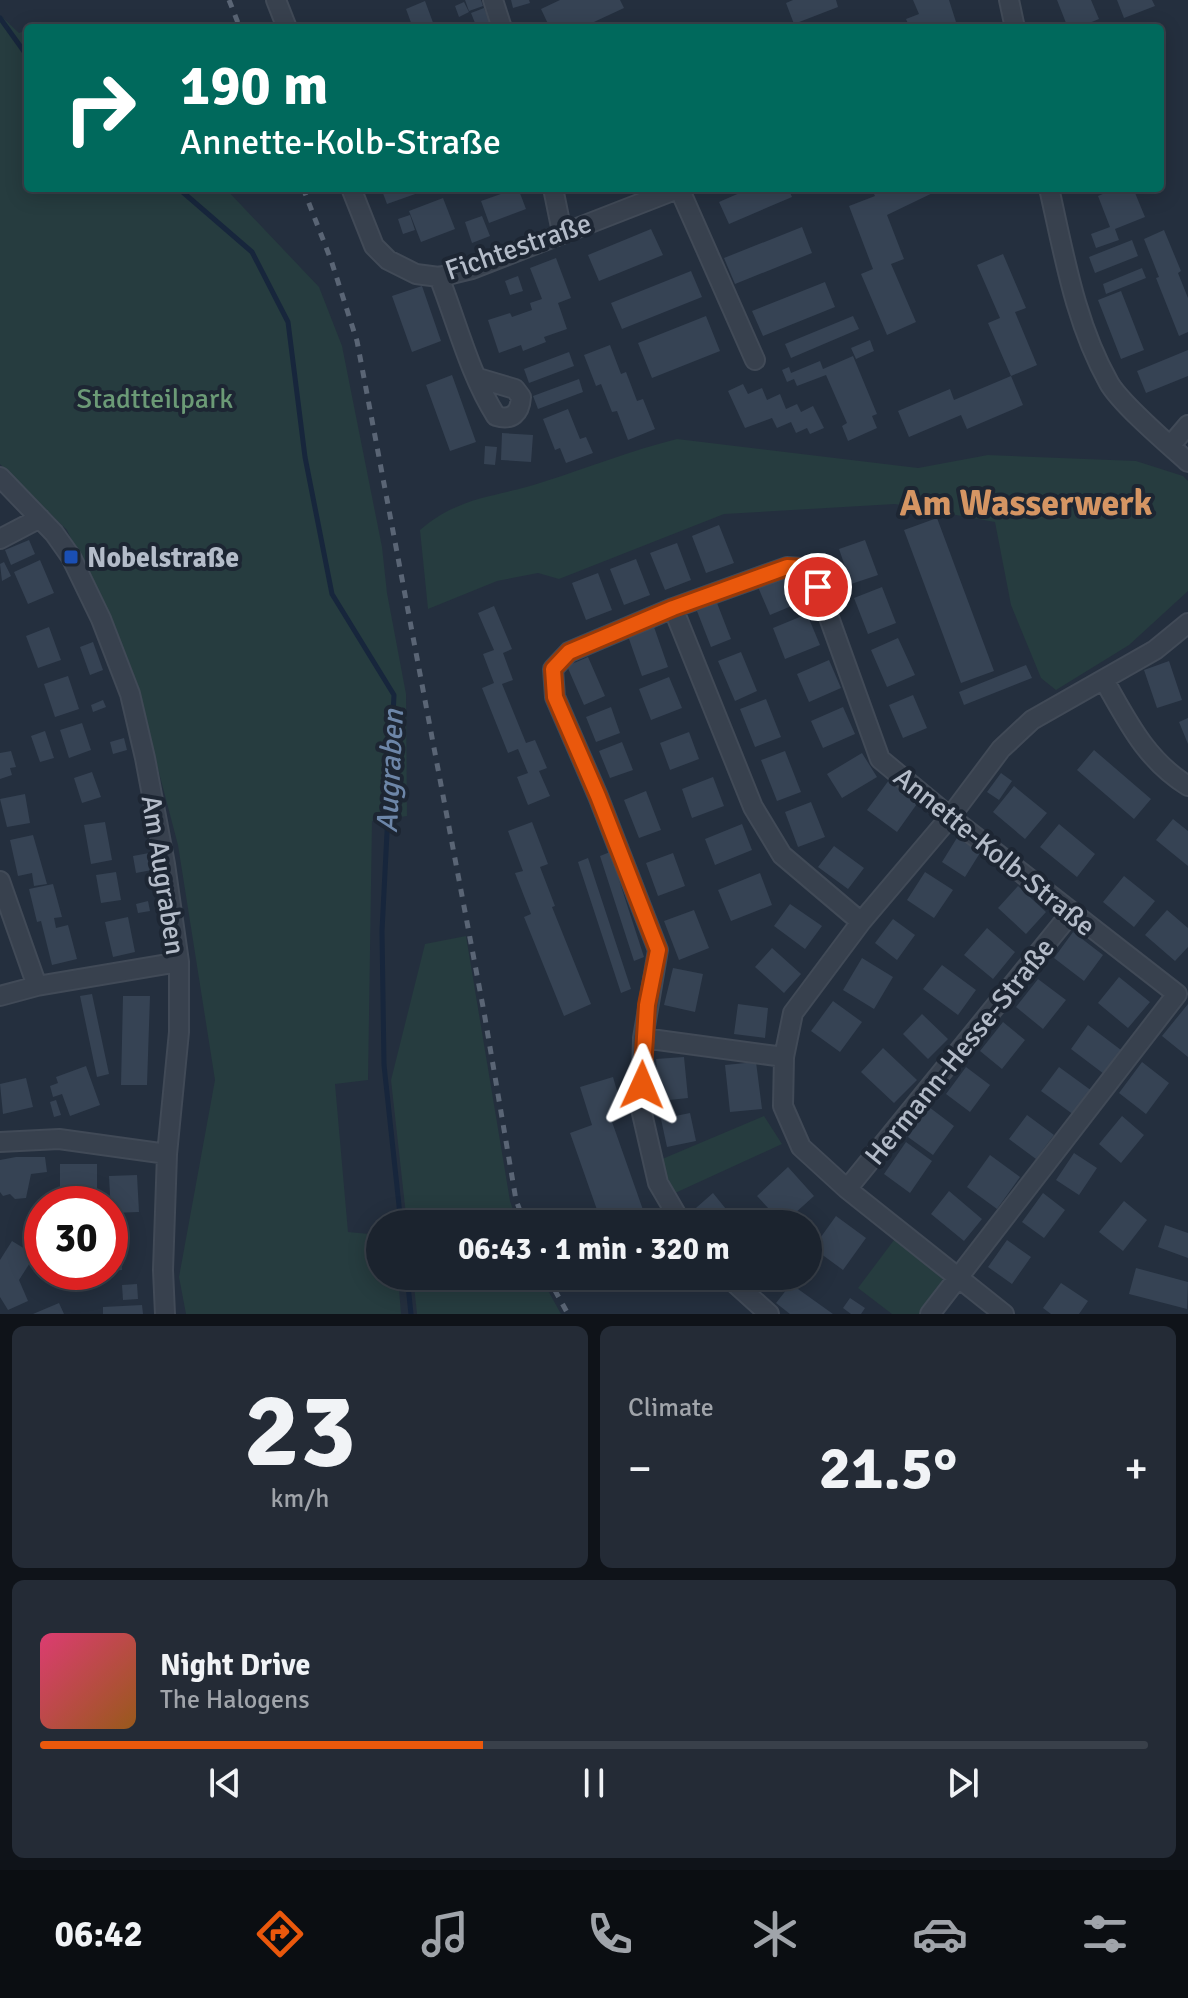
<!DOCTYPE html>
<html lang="en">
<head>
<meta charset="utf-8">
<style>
  :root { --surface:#1b232e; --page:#242b36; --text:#f1f3f6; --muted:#a0a4aa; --line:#39404a; --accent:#ea580c }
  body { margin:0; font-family:Signika,sans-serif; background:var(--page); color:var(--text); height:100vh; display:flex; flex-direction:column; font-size:30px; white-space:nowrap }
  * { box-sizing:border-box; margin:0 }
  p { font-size:26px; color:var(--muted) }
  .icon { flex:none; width:44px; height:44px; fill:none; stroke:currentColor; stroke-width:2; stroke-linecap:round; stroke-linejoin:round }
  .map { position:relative; height:1314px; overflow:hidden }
  .panel { display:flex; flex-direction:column; gap:12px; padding:12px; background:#0f1319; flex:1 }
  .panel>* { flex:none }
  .guide { position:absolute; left:24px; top:24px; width:1140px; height:168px; border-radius:8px; box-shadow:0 4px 20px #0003,0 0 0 2px var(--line); background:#00695c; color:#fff; overflow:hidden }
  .speed { position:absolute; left:24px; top:1186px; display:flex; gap:16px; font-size:40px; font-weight:700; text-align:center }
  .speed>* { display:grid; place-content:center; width:104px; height:104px; border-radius:50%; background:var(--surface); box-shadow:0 4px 20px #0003,0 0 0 2px var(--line); line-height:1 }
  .speed .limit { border:12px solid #d22; background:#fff; color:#111 }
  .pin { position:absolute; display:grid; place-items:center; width:68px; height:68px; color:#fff; margin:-34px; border:4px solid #fff; border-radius:50%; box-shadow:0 2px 8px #0007 }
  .me { position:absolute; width:88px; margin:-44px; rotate:1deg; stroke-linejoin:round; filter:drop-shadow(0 0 6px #0008) }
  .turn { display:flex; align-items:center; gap:28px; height:168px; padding:0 24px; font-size:36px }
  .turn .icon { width:104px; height:104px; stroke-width:2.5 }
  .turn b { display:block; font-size:56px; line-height:68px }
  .big { font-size:60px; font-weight:700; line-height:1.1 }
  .panel .tile { flex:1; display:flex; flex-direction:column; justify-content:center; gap:12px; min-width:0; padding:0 28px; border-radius:12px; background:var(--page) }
  .panel .dial { align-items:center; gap:0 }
  .dial b { font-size:104px; line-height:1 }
  .song { display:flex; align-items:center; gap:24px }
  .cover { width:96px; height:96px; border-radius:12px; background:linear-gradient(135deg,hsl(340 70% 55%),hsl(30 70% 35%)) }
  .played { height:8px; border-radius:4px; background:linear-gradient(90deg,var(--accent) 40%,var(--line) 40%) }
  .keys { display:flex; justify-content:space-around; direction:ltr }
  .heat { display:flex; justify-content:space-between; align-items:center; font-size:44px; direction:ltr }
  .panel .tiles { flex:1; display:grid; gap:12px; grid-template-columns:1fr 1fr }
  .tile:last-child { grid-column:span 2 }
  .trip { position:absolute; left:366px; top:1210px; width:456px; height:80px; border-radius:40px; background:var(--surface); box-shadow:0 4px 20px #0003,0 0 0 2px var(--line); font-weight:700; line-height:80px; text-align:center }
  .menu { display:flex; height:128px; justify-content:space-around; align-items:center; background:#0b0e12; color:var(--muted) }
  .menu .icon { width:56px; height:56px }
  .menu .active { color:var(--accent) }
  .menu b { font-size:36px; color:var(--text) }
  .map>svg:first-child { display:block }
  .green { fill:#263c3f }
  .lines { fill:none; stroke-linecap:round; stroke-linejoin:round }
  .stream { stroke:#17263c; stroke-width:5 }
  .building { fill:#364354 }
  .minor-casing { stroke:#414a57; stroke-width:22 }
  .minor { stroke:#38414e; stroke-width:18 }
  .rail { stroke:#5a6575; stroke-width:5; stroke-dasharray:8 8; stroke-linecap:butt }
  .route-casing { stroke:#983908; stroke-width:20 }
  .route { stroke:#ea580c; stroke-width:14 }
  .transit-dot { fill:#1a4fb4; stroke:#1d2633; stroke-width:3 }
  .labels { text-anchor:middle; stroke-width:8; stroke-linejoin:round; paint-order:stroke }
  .street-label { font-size:28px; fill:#b4bcc9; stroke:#1d2633 }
  .park-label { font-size:28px; fill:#6b9a76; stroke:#1d2633 }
  .poi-label { font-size:28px; font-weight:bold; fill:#b4bcc9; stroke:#1d2633; text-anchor:start }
  .water-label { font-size:30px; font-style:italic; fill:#6d86a8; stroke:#1d2633 }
  .district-label { font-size:36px; font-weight:bold; fill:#d59563; stroke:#1d2633 }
</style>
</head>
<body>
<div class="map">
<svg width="1188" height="1314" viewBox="0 0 1188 1314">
  <rect width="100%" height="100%" fill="#242f3e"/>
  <path class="green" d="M0,15L19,33L28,30V188H225L319,287L342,346L382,547L387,593L406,694L407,816L372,821L368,1080L335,1084L348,1232L380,1235V1276H398L401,1314H186L179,1277L215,1080L178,845L132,670L67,530L0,464Z
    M677,439L918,468L988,455L1136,461L1183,476L1188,481V591L1129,645L1056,690L1041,678L1011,605L995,522L895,504L724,514L559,579L538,573L497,581L428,609L420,530C462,494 497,498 546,481C590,467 632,450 677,439Z
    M466,936L510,1201L518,1224H407L391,1080L425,944Z
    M764,1116L782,1144L662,1199L648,1165Z
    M897,1236L949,1278L919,1314H892L858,1288Z
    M413,1276H540L561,1314H417Z"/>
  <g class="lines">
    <path class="stream" d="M0,18L28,57
      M178,188L252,252L288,322L305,457L332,594L394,695L382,931L384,1065L401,1224
      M407,1276L411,1314"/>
  </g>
  <path class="building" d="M465,0H481L483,6L469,11Z
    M511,0H529L530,3L513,8Z
    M560,0H620L624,8L581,28H550L541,9Z
    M793,0H836L838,7L794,24L786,3Z
    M913,0H949L956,22L941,28H910L906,19L919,14Z
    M1057,0H1091L1099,19L1077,28H1068Z
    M1117,0H1152L1155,6L1124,18Z
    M425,1L435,28H413L406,9Z
    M464,2L469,12L459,17L455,6Z
    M484,8L490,22L477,28L471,13Z
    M381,188H417L418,193L387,204Z
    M518,188L526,209L489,223L481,201Z
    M751,188H788L792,197L729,224L719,202Z
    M871,188H943L887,215L904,259L891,264L916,322L887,335L861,274L873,269L849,206L875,196Z
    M1117,188H1133L1145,217L1115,229L1119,240L1096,248L1091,234L1110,227L1098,196Z
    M443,198L455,229L421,242L409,211Z
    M410,215L415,230L403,234L398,219Z
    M482,216L490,236L472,243L465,222Z
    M802,227L812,253L735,284L724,258Z
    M651,229L663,255L599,281L588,255Z
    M1164,230L1181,271L1178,273L1188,298V332L1179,336L1156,278L1159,277L1144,239Z
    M1132,240L1138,256L1095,273L1089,257Z
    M1003,254L1026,308L1015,312L1037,365L1011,376L988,323L1000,318L977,265Z
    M556,258L571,298L558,303L567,329L544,337L546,342L523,351L521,345L499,353L488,320L510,313L512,317L532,310L530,303L542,299L530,268Z
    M1142,268L1146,278L1106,294L1103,284Z
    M691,271L702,297L622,329L611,303Z
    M518,276L523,291L510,295L505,281Z
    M825,282L835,307L763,336L752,311Z
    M422,286L441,341L412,352L392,296Z
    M1121,291L1144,350L1121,359L1098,300Z
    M706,316L720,351L652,378L638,343Z
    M853,316L859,329L791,358L785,344Z
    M870,340L874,351L856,359L851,348Z
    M610,345L621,374L626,372L637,401L643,399L655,429L628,440L617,411L612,412L601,384L596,386L584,355Z
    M1188,350V376L1146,393L1137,371Z
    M569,352L574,366L529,383L524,369Z
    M853,356L877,414L872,416L877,428L848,441L842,426L847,423L826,375L797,386L794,379L787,382L782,370L789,367L791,373L820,361L823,369Z
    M452,375L476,442L450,451L426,385Z
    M1011,376L1023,405L967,429L961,415L909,437L898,411L950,389L954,400Z
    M579,379L583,392L538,409L533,396Z
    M743,384L748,394L762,388L767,400L780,394L786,409L797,404L801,412L813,406L824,428L810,434L807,428L796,433L791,422L777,428L772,418L745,428L728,391Z
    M568,409L580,439L586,437L593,453L566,463L560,448L555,450L543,419Z
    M502,433L533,435L531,462L501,460Z
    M485,446L497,447L495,465L484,464Z
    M937,518L994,671L961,683L904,530Z
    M719,525L734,563L706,573L692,536Z
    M29,540L35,554L11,565L5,550Z
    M865,540L878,575L851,584L839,549Z
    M677,543L691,580L665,590L650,553Z
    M636,559L650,595L624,605L610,569Z
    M40,560L54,593L28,604L14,572Z
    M4,562L11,576L2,581L0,564Z
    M598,573L612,610L586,620L572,583Z
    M789,573L801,602L770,615L758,587Z
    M882,587L896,623L868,634L854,598Z
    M717,603L731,639L711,647L697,611Z
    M494,606L512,649L503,653L513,680L502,684L526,743L535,740L547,768L539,771L550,796L528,805L517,777L528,773L518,749L508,753L482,688L494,683L483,654L494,650L478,613Z
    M807,614L820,645L785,659L773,628Z
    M49,627L61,660L38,668L26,636Z
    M654,627L668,667L642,676L628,636Z
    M898,638L915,675L887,687L871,650Z
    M93,642L103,670L90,675L80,647Z
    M741,652L757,691L735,701L718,661Z
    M588,657L605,696L584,705L567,666Z
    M829,660L841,688L809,702L797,674Z
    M1169,661L1182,700L1157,708L1144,670Z
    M1026,665L1032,678L964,705L959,692Z
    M68,676L79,709L55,717L44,684Z
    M669,677L682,708L651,720L639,689Z
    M913,695L927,728L903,738L889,705Z
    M766,699L781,737L755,747L740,709Z
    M103,700L106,707L93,712L91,705Z
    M611,707L620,733L596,742L586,717Z
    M843,707L855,734L823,748L811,721Z
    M1188,718V744L1179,722Z
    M82,723L91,750L69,758L60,730Z
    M45,731L54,758L40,762L31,736Z
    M689,732L699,759L670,770L660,743Z
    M124,738L127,750L113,754L110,742Z
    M622,742L633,770L610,778L599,751Z
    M1094,750L1151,799L1134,819L1077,770Z
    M11,751L16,767L10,768L12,775L0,779V753Z
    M785,751L801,792L777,801L761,760Z
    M862,753L877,777L842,798L827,774Z
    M92,772L101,797L82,803L74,778Z
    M1001,773L1012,781L999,800L987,792Z
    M713,777L724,806L692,818L682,789Z
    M889,780L919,801L897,832L867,810Z
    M1014,786L1047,813L1025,839L993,812Z
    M646,791L661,830L639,838L624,800Z
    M25,794L30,823L7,827L0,799Z
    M811,802L825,837L798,847L785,812Z
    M1173,819L1188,831V866L1156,840Z
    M105,822L112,860L91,864L84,825Z
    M532,822L548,864L540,867L555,906L552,907L591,1004L564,1016L524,917L531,914L515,873L523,871L508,831Z
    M742,824L752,850L715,865L705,839Z
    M1059,824L1095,854L1077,877L1040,847Z
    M960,833L983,848L965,877L942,862Z
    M33,835L47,884L34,886L32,873L18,876L10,840Z
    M834,846L864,868L848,889L818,867Z
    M610,852L644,957L634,961L600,856Z
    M149,853L152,870L136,873L133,856Z
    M673,853L685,886L658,896L646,863Z
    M588,858L631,989L621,993L578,862Z
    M116,872L121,900L101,903L96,875Z
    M925,872L953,890L934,918L907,900Z
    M760,873L772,905L731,921L718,890Z
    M1124,876L1155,901L1134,927L1103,902Z
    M53,884L62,917L54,918L56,928L68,925L77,959L52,965L41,921L37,922L29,889Z
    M1018,886L1046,912L1026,934L998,908Z
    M148,901L150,911L138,913L136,904Z
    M790,904L822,926L805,949L774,926Z
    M694,910L709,948L679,960L664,921Z
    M1167,910L1188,928V947L1175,961L1145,935Z
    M128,917L135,952L113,957L105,922Z
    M893,919L915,935L897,960L875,943Z
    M987,928L1015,952L993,979L964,955Z
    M1073,932L1103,955L1084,981L1054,958Z
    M772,948L801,974L784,993L755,967Z
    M862,958L893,977L874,1009L843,990Z
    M942,965L976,990L958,1015L923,989Z
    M673,968L703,974L695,1012L664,1005Z
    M1119,977L1150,1002L1128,1028L1098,1003Z
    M1038,979L1066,1000L1043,1029L1016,1007Z
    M92,994L109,1074L97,1077L80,996Z
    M123,996H150L147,1085H121Z
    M833,1001L862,1022L840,1052L811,1031Z
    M738,1004L768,1008L765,1038L734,1034Z
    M1188,1004V1057L1162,1036Z
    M922,1014L948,1039L928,1059L903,1034Z
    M1003,1022L1025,1040L1002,1069L980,1051Z
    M1088,1025L1121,1050L1104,1074L1071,1049Z
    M883,1048L917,1080L894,1103L861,1072Z
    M684,1057L688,1098L660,1101L656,1059Z
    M756,1062L762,1109L730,1112L725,1065Z
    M1142,1062L1169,1083L1146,1114L1119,1093Z
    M86,1066L100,1105L70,1116L62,1094L53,1097L50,1086L58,1083L56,1077Z
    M966,1067L990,1085L970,1112L946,1094Z
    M1059,1067L1092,1091L1074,1115L1041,1091Z
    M613,1077L624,1115L611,1119L648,1224H602L570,1133L592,1125L580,1087Z
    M26,1078L33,1107L3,1114L0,1084Z
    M56,1100L61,1115L54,1117L50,1102Z
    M929,1107L954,1126L933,1155L908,1137Z
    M690,1113L696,1141L667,1147L661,1119Z
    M1027,1115L1054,1135L1036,1159L1009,1139Z
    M1122,1116L1144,1135L1121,1163L1099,1144Z
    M906,1142L932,1161L910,1193L884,1174Z
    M1074,1153L1097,1168L1079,1195L1056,1180Z
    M990,1155L1020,1177L997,1209L967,1187Z
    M16,1157H45L47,1172L31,1174L26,1198L15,1199L10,1194L3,1196L0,1192V1160Z
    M60,1164H97V1194L60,1195Z
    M788,1167L814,1196L783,1224L757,1196Z
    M137,1175L139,1212L111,1213L109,1176Z
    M949,1191L982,1219L964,1241L931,1214Z
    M713,1193L730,1214L738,1224H695L688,1215Z
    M1043,1193L1065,1210L1044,1238L1022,1222Z
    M1124,1201L1147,1220L1123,1251L1099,1232Z
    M836,1216L866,1238L843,1270L813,1248Z
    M117,1220L118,1229H110V1221Z
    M1165,1225L1188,1233V1258L1158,1247Z
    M119,1235L122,1270L110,1271V1236Z
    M1007,1240L1031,1257L1012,1284L988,1267Z
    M12,1241L35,1255L19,1280L28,1301L8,1310L0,1297V1260Z
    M1136,1268L1188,1282L1187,1309L1129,1294Z
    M1061,1283L1088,1301L1079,1314H1051L1043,1308Z
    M137,1284L138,1299L123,1300L122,1285Z
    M791,1284L833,1314H790L776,1303Z
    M850,1298L865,1308L861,1314H851L843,1308Z
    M59,1303L64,1314H33Z
    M142,1305L143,1314H103V1307Z"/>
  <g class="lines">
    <g class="minor-casing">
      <path id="minor" d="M276,0L287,28
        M493,0L502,28
        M1009,0L1015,28
        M351,188L374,246L388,260L416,274L439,277L472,269L680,188
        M553,188L562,232
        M679,188L755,360
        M1049,188C1064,254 1075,323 1109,383C1121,404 1168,444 1188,462
        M439,277C457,323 470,375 496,416C512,421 520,413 521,397L515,389L478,378
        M1170,446L1188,425
        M0,477L54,533L71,557L101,619L130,694L145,758L165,864L179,962V1032L167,1154L163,1270L165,1314
        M0,539L40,518
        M673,608L753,807L782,855L861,922
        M1104,680C1128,722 1146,760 1188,786
        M0,881L37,986
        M0,996L37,986L179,962
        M643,1038L784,1057
        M0,1142L59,1139L167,1154
        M847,1189L1071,913
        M682,1224L658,1183L641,1109L643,1038L658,950L598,796L555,697L553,669L569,652L673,608L787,567L803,568L818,587L880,759L950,817L1177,994L930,1314
        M727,1276L769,1314
        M1004,1314L847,1189L801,1147L783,1106L784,1057L793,1013L861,922L950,817L1001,749L1032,720L1155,650L1188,623"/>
    </g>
    <use href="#minor" class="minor"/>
    <path class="rail" d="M229,0L240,28
      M303,188L331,260L357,341L484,1012L516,1200L525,1224
      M547,1276L568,1314"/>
  </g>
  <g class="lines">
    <g class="route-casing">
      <path id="route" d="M642,1085L647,1005L658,950L598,796L555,697L553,669L569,652L673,608L787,567L803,568L818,587"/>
    </g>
    <use href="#route" class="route"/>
  </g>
  <rect class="transit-dot" x="63" y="549" width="16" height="16" rx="4"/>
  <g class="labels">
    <g class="street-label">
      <text transform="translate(518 246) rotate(-19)" y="10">Fichtestraße</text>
      <text transform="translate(995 851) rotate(39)" y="10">Annette-Kolb-Straße</text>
      <text transform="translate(164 875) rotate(81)" y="10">Am Augraben</text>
      <text transform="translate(959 1051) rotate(-51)" y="10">Hermann-Hesse-Straße</text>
    </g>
    <g class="park-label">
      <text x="155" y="408">Stadtteilpark</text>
    </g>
    <g class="poi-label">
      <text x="87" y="567">Nobelstraße</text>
    </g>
    <g class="water-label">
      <text transform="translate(390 771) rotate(-87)" y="10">Augraben</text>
    </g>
    <g class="district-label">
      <text x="1026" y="515">Am Wasserwerk</text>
    </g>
  </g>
</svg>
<div class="speed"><div class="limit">30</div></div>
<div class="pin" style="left:818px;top:587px;background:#d93025"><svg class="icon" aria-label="arrive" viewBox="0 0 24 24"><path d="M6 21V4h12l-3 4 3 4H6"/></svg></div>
<svg class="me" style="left:642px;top:1085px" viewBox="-20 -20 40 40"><path d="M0-17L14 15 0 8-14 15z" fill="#ea580c" stroke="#fff" stroke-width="4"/></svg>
<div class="trip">06:43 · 1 min · 320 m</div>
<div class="guide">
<div class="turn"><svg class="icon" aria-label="right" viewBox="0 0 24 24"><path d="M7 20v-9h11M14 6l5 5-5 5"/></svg><div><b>190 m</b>Annette-Kolb-Straße</div></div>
</div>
</div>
<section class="panel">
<div class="tiles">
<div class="tile dial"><b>23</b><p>km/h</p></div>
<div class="tile"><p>Climate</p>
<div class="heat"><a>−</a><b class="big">21.5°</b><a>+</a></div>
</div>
<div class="tile">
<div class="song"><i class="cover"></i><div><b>Night Drive</b><p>The Halogens</p></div></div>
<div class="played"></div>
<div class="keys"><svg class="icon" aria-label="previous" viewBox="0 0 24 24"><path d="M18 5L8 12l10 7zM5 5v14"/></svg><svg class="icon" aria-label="pause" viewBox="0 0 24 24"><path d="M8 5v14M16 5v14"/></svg><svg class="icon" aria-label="next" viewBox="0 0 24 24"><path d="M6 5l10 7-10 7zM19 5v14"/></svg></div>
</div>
</div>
</section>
<nav class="menu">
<b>06:42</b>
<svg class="icon active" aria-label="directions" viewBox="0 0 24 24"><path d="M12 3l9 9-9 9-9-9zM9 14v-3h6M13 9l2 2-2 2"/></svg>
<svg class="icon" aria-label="music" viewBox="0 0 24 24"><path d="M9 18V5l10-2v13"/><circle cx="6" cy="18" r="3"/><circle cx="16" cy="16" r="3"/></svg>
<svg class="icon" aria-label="phone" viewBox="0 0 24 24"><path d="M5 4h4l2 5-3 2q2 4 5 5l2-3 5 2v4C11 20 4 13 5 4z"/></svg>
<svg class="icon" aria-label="climate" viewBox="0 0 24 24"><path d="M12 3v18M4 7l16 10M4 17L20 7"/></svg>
<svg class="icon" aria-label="car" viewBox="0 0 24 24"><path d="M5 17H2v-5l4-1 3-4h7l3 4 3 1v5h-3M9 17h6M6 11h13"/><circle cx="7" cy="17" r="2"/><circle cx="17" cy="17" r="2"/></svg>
<svg class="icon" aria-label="filters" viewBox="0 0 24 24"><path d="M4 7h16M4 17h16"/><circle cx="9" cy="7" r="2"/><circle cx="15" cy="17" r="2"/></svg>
</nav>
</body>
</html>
